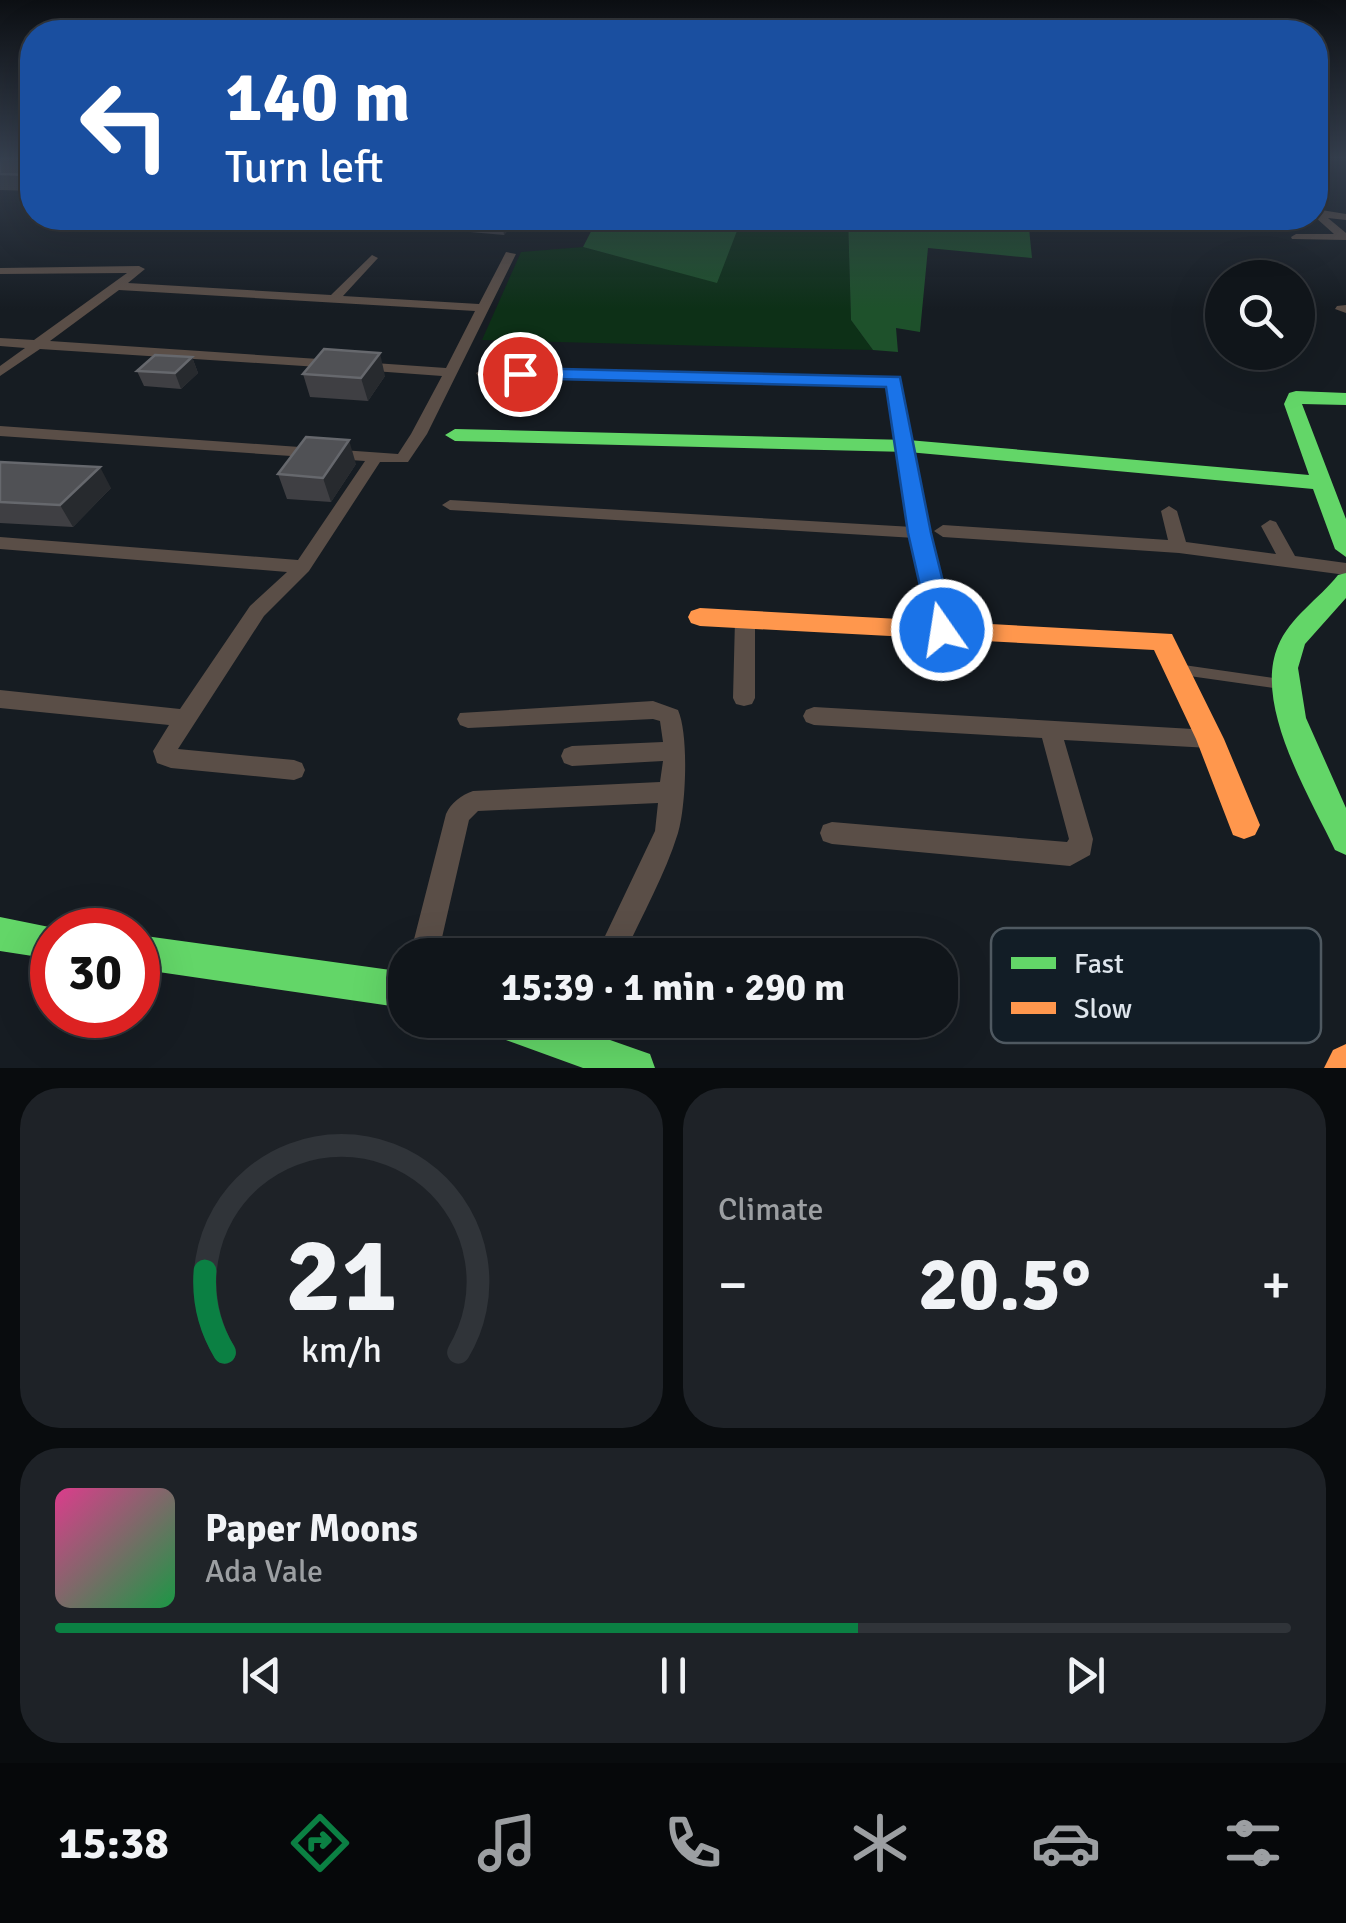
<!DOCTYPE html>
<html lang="en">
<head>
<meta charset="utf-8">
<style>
  :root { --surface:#10151a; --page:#1e2227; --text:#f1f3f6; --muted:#9c9fa2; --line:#303439; --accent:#0b8043 }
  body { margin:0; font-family:Signika,sans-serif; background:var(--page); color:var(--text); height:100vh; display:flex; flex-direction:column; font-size:38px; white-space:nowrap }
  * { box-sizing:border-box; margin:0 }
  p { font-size:32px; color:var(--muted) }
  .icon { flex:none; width:55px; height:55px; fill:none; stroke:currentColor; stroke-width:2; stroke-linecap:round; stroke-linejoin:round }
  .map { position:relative; height:1068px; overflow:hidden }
  .panel { display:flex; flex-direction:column; gap:20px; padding:20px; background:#090c0e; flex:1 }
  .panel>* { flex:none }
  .guide { position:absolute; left:20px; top:20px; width:1308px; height:210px; border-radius:40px; box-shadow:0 10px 40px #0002,0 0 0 2px var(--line); background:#1a4fa0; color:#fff; overflow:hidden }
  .buttons { position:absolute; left:1205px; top:260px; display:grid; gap:20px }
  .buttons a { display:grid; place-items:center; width:110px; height:110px; border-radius:50%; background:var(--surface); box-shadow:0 10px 40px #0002,0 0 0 2px var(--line); font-size:50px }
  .speed { position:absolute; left:30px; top:908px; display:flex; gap:20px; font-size:50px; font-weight:700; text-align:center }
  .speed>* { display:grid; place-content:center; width:130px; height:130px; border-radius:50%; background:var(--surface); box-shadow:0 10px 40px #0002,0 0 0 2px var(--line); line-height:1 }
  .speed .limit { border:15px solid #d22; background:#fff; color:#111 }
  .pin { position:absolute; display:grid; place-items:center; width:85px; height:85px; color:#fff; margin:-42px; border:5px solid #fff; border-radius:50%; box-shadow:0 2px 10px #0007 }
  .me { position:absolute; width:110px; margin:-55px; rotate:347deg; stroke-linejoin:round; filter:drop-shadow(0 0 8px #0008) }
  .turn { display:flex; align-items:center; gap:35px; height:210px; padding:0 40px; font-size:45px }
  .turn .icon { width:130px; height:130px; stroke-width:2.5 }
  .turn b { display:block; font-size:70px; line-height:85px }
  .big { font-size:75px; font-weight:700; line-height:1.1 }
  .panel .card { flex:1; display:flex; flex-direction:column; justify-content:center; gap:15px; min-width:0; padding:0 35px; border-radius:40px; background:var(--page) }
  .panel .dial { align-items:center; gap:0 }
  .dial svg { height:260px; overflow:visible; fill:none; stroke:var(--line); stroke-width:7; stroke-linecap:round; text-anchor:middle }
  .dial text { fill:var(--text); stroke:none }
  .song { display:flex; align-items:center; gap:30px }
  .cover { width:120px; height:120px; border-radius:15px; background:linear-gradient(135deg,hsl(330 70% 55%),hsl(140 70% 35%)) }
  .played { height:10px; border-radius:5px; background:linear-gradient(90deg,var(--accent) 65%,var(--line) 65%) }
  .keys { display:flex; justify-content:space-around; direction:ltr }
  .heat { display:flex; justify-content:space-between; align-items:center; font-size:55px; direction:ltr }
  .panel .tiles { flex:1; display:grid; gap:20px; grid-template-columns:1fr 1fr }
  .card:last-child { grid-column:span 2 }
  .trip { position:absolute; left:388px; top:938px; width:570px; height:100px; border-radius:40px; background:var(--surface); box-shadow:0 10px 40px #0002,0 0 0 2px var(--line); font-weight:700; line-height:100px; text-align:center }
  .tab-bar { display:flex; height:160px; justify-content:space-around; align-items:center; background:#06080a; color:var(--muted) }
  .tab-bar .icon { width:70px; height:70px }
  .tab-bar .selected { color:var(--accent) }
  .tab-bar b { font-size:45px; color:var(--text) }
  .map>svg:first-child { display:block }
  .green { fill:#0d3017 }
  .forest { fill:#1e512b }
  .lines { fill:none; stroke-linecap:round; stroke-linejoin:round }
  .lane { stroke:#5a4e47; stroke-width:10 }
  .street { fill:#5a4e47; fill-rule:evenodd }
  .fast { fill:#63d668; fill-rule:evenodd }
  .slow { fill:#ff974d; fill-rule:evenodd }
  .wall { fill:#3f3f43 }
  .shaded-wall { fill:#272a2e }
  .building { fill:#505155; stroke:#66686d; stroke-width:2.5 }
  .route { fill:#1a73e8; stroke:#114b97; stroke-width:2.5 }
  .key { fill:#121d26; stroke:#4f5961; stroke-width:2.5 }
  .key-label { font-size:28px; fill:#dee5ec }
</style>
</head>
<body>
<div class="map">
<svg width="1346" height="1068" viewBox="0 0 1346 1068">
  <rect width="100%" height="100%" fill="#161c22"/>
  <path class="green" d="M742,218H848L851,320L873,350L482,340L521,252L583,247L716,282Z"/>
  <path class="forest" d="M598,218H742L717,283L583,247Z
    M848,218H1028L1032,258L928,248L920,332L896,328L898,352L873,350L851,320Z"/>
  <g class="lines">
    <path class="lane" d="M1183,670L1281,684"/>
    <path class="street" d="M1315,209L1346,214V220L1328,218L1346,233V240L1292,239L1291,237L1296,234H1334L1315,217Z
      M506,252L516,254L427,434L408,462H380L309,571L264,616L178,749L294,760L302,763L305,770L302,777L294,780L171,768L157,763L153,751L169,725L0,708V690L180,709L250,606L287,572L0,549V537L298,560L365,461L0,436V426L398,454L411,434L442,376L360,370L353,366L360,362L446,368L475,311L119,290L50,341L334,360L341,364L334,368L40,349L0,376V366L25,348L0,346V338L34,340L127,273L0,274V268L139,266L145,269L128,283L331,295L372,255L378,258L343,296L479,304Z
      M1346,305V313L1335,309L1337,306Z
      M483,369L899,378L952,630L949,635H935L932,630L915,538L450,510L442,505L450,500L913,527L888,385L478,376L476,373Z
      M1169,506L1177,511L1186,542L1276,554L1261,526L1270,520L1276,522L1295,556L1346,563V575L1179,553L943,537L934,531L943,525L1168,540L1161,511Z
      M745,613L752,615L755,620V698L752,704L744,706L736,704L733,698L735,620L738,615Z
      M653,701L678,710C689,735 686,807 678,833C665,875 642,915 624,955H596L655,831L658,803L478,811L469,820L438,955H410L446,814C451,803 461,795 473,791L660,782L663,761L572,766L564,763L561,756L564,749L572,746L663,742L660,721L653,719L468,728L460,725L457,719L460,713Z
      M814,707L1210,730L1218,732L1221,739L1218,746L1210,748L1064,740L1093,839L1090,855L1070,866L832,844L823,841L820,833L823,825L832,822L1067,842L1069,839L1042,738L814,725L806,722L803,716L806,710Z"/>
    <path class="fast" d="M1296,391L1346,393V405L1302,404L1346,519V557L1335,549L1313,489L908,452L455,441L445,435L455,429L908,440L1309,475L1284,404L1289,393Z
      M1346,573V598L1305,644L1298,668L1306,718L1346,808V855L1335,850C1310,797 1253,705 1278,646C1290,617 1319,599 1338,575Z
      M0,917L64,930H52V959L0,951Z
      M138,935L405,972V1008L138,969Z
      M482,1020H553L650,1054L655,1068H583L487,1033Z"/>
    <path class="slow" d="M700,608L1172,634L1224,739L1260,825L1255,835L1244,839L1233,835L1196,739L1154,650L700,626L691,623L688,617L691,611Z
      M1346,1044V1068H1324L1333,1050Z"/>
  </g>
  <path class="wall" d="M0,159H32V191L0,190Z
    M518,218L504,235L470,232L468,219Z
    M271,219V218H301L299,220Z
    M192,357L198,373L181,389L144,386L137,371Z
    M303,374L385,376L368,401L310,397Z
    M0,462L111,488L73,527L0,523Z
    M356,464L331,502L287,499L278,474Z"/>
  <path class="shaded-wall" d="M506,218H518L504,235L502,222Z
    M380,353L385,376L368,401L361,378Z
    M192,357L198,373L181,389L175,373Z
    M349,440L356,464L331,502L323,478Z
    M100,467L111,488L73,527L60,505Z"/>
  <path class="building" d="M0,159H32V175L0,174Z
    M470,218H506L502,222L468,219Z
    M324,349L380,353L361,378L303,374Z
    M155,355L192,357L175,373L137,371Z
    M306,437L349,440L323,478L278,474Z
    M0,462L100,467L60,505L0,502Z"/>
  <linearGradient id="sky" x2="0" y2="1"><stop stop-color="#0c0f13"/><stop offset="0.51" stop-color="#36404f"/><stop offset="1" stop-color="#36404f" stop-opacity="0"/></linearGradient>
  <rect width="1346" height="309" fill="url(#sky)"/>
  <path class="route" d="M520,368L900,377L931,533L955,630L952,636H933L930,630L908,533L886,387L514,378V370Z"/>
  <rect x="991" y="928" width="330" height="115" rx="15" class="key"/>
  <rect x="1011" y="957" width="45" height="12" fill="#63d668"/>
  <rect x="1011" y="1002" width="45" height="12" fill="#ff974d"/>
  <g class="key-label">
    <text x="1074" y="973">Fast</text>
    <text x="1074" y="1018">Slow</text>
  </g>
</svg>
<div class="buttons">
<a><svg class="icon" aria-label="search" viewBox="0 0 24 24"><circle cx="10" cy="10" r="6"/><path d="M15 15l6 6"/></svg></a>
</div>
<div class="speed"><div class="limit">30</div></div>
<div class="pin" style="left:520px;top:374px;background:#d93025"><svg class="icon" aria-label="arrive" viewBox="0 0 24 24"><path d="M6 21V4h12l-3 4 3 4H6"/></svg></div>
<svg class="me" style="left:942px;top:630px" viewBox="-20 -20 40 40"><circle r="17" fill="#1a73e8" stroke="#fff" stroke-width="3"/><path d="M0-11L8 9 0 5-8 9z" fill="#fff"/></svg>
<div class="trip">15:39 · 1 min · 290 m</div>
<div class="guide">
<div class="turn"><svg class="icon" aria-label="left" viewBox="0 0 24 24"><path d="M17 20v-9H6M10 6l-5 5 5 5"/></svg><div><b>140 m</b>Turn left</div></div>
</div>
</div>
<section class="panel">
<div class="tiles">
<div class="card dial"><svg viewBox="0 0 100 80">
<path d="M14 69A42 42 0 1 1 86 69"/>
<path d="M14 69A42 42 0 0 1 8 44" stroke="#0b8043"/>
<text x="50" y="56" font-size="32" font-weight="700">21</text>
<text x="50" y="72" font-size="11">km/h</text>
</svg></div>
<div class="card"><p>Climate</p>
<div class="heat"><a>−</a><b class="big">20.5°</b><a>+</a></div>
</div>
<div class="card">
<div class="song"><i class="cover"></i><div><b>Paper Moons</b><p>Ada Vale</p></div></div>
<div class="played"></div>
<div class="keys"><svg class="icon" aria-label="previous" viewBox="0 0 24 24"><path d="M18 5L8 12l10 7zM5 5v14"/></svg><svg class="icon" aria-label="pause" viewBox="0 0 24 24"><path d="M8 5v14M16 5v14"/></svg><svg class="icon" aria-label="next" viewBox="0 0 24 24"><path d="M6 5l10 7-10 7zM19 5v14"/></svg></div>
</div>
</div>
</section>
<nav class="tab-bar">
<b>15:38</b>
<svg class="icon selected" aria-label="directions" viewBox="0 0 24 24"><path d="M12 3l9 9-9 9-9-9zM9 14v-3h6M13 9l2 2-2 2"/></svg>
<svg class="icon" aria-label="music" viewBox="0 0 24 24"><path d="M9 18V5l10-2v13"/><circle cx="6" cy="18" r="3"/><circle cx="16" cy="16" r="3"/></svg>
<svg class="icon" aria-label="phone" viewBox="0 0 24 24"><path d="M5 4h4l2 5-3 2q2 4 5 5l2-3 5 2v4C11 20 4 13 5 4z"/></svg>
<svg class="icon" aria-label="climate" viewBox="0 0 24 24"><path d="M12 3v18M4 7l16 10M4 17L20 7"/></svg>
<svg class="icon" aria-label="car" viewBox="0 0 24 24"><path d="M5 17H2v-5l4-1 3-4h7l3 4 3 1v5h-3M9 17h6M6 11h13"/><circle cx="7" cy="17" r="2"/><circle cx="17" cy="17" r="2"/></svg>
<svg class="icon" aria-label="filters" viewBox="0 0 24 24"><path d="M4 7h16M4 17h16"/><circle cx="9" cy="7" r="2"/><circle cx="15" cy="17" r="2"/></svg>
</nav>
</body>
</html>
